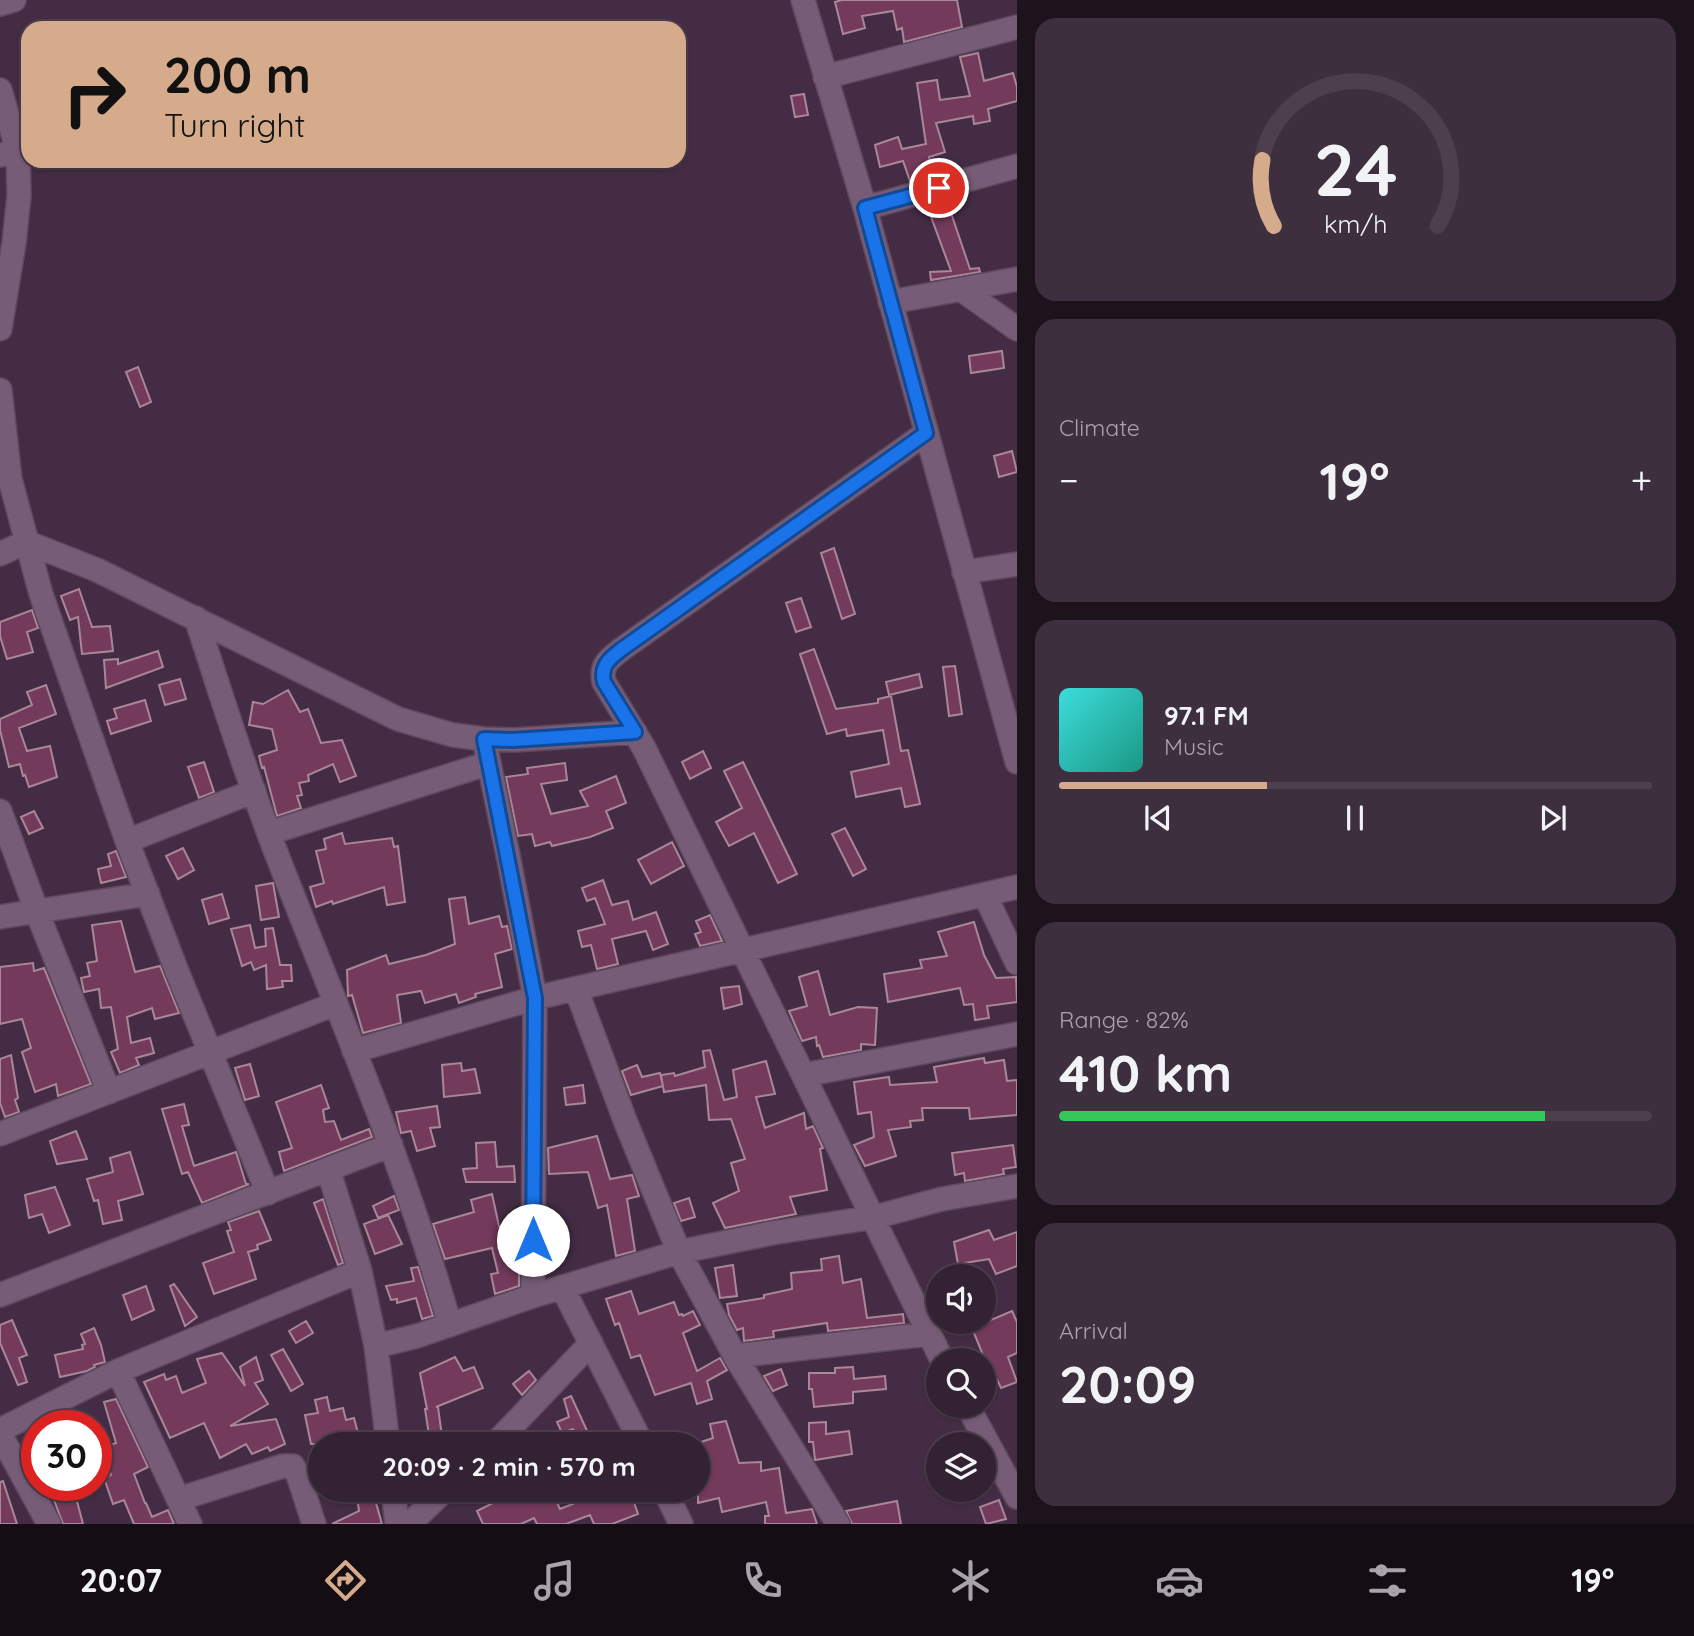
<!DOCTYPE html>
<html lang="en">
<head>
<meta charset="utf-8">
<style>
  :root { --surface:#323; --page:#3e2f3f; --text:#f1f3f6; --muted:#a9a4ac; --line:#4e3f4e; --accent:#d6ab8b }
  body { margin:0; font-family:Quicksand,sans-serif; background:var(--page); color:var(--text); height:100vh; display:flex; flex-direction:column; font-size:26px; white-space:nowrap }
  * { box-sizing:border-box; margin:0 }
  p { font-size:23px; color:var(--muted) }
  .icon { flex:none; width:38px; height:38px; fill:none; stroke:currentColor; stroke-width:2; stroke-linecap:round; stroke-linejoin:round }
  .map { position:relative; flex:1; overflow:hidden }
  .sheet { display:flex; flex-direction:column; gap:18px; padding:18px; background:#1c131c; width:677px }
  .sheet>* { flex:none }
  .top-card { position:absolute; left:21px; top:21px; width:665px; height:147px; border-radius:21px; box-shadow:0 2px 5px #0004,0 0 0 2px var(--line); background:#d6ab8b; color:#111; overflow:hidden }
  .controls { position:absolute; left:926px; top:1264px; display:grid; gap:14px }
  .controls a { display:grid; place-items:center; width:70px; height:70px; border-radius:50%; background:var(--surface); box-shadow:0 2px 5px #0004,0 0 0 2px var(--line); font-size:35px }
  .speed { position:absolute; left:21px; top:1410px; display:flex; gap:14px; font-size:35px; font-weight:700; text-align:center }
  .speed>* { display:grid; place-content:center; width:91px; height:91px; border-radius:50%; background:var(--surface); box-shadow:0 2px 5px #0004,0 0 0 2px var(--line); line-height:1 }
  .speed .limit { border:10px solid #d22; background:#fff; color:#111 }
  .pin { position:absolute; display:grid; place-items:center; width:60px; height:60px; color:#fff; margin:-30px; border:4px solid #fff; border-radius:50%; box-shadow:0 2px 7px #0007 }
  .me { position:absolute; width:77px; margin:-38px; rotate:0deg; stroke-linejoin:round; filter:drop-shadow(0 0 5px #0008) }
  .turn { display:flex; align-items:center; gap:24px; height:147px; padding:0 28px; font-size:32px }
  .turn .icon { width:91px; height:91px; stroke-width:2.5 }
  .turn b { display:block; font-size:49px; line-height:60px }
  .big { font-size:52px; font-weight:800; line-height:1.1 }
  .sheet .card { flex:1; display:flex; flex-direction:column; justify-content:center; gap:10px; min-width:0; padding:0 24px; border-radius:21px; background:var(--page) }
  .sheet .dial { align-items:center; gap:0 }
  .dial svg { height:182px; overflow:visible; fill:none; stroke:var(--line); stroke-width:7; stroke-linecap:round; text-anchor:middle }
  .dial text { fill:var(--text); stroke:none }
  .song { display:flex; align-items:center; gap:21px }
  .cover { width:84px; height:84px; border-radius:10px; background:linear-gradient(135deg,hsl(180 70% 55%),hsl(170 70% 35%)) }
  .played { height:7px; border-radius:4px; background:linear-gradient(90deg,var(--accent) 35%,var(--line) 35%) }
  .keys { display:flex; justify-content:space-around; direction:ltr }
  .heat { display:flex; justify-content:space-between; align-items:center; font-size:38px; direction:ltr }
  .charge { height:10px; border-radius:5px; background:linear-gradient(90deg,#34c759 82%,var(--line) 0) }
  .trip { position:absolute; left:308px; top:1432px; width:402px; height:70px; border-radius:35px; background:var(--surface); box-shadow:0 2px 5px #0004,0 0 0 2px var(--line); font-weight:800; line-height:70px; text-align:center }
  .tabs { display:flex; height:112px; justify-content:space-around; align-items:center; background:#140e14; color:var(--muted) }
  .tabs .icon { width:49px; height:49px }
  .tabs .on { color:var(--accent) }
  .tabs b { font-size:32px; color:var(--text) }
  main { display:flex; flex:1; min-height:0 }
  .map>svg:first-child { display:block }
  .building { fill:#733a5b; stroke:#aa8699; stroke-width:2 }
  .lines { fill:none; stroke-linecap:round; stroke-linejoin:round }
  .minor-casing { stroke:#5d495d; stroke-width:26 }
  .minor { stroke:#765c76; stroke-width:23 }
  .route-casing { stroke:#114b97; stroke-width:18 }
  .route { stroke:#1a73e8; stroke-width:12 }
</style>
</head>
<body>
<main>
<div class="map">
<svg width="1017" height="1524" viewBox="0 0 1017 1524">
  <rect width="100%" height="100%" fill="#442d44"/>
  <path class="building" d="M842,0H957L962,27L904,42L902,28L897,30L893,11L862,16L865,28L843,34L835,2Z
    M978,53L984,81L1013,73L1017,87V101L988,109L990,121L974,124L973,116L936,123L945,152L929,157L933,175L910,181L903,161L880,167L875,145L898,137L902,149L926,144L917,83L937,80L940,100L970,96L960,57Z
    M804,94L808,115L795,117L791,96Z
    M949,207L970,269L979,268L980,272L931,280L930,272L951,271L930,214Z
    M1002,351L1004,368L971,373L969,356Z
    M138,367L151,402L140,407L126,372Z
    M1012,451L1017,472L999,477L994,456Z
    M834,548L855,614L842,619L821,553Z
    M79,589L92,627L110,626L113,651L82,654L78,617L70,620L61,596Z
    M801,598L811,627L796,632L786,603Z
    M32,610L38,628L27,632L33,652L7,659L0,636V622Z
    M814,649L836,709L878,703V699L891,696L901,751L908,750L920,804L905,807L901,788L856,797L851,772L889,764L883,730L847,736L846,729L827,734L800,654Z
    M158,651L163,667L106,688L104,660L118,659V664Z
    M955,666L962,714L949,716L943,667Z
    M919,674L922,687L889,695L886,682Z
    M180,679L186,699L165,705L159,685Z
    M46,685L56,714L19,728L27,751L50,746L57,777L29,787L25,775L23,776L20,764L9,767L0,730V719L32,705L27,692Z
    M288,690L300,712L308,709L321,743L342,740L356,776L340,782L333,764L308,775L309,781L299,783L302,795L297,796L301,808L277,816L264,767L262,768L259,756L277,750L272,729L249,725L253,702L263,704Z
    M145,700L151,721L111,734L107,721L117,718L114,709Z
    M703,751L711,768L690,779L682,762Z
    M204,762L214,792L199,798L188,767Z
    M743,762L797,874L778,883L754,833L729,846L716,822L742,808L724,771Z
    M565,763L567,780L541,784L551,814L588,806L580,791L616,776L626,803L606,811L613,828L590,837L552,846L550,842L535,846L532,834L518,836L506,777L528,774L527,768Z
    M34,811L43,828L29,834L21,817Z
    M845,828L866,869L853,876L832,834Z
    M342,833L345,844L392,838L394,847L398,846L405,902L387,905L384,887L333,904L332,901L316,907L310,887L324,883L316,851L326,849L324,839Z
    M672,842L684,866L651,884L638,860Z
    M183,848L194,870L178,879L166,856Z
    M116,851L126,877L101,883L98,869L111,866L108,854Z
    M603,880L612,905L628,901L633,920L656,912L668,944L653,950L646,931L612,939L618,964L597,969L591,945L582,947L578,931L605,924L595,898L587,901L582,888Z
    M273,883L279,917L261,920L256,886Z
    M222,894L229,918L209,924L202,900Z
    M465,897L469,924L499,916L502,927L507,926L512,949L495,954L502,987L475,994L476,997L459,1003L456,994L425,1003L421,991L397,995L401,1023L363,1033L352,995L348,996L347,970L386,955L389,964L426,955L455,944L449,899Z
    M710,915L722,941L700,946L695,934L701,932L696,921Z
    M121,921L135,972L160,966L179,1013L155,1019L152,1008L127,1017L131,1043L150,1038L154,1053L136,1058L139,1065L120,1073L111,1052L118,1049L111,1007L101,1008L99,989L84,992L81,978L90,976L87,963L97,961L92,925Z
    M974,922L984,955L996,978L1016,977L1017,1002L987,1006L989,1018L975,1020L973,1004L964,1005L960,988L888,1002L884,974L922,968L920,960L947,956L938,932Z
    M250,925L255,948L266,946L265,929L273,928L280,965H291L292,981H282L283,987L267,989L266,965L254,970L251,962L242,966L231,929Z
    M33,963L34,971L44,968L91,1084L58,1096L56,1084L35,1092L22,1052L31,1048L22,1019L0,1024V967Z
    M818,971L830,1015L858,1007L877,1008L875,1045L861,1044V1050L823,1057L819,1045L817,1046L816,1037L802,1041L789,1011L807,1006L799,977Z
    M739,986L742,1004L724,1009L721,988Z
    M710,1050L724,1100L737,1097L733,1070L766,1061L775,1094L756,1097L765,1128L804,1113L806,1129L813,1126L823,1148L820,1149L827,1190L790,1197L796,1214L725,1228L713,1203L739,1191L731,1163L745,1159L731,1119L709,1120L706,1085L664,1092L661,1075L674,1073L675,1076L705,1067L703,1051Z
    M11,1055L18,1098L15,1100L19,1112L5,1117L0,1103V1059Z
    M984,1058L985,1063L1004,1060L1007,1081L1017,1080V1115L970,1119L969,1108H922L923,1120L910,1121L911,1127L888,1130L896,1156L865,1166L854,1145L874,1137L871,1112L858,1114L854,1082L889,1077L890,1085L937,1082L934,1067Z
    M461,1063L462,1071L475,1069L480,1093L444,1097L442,1065Z
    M250,1064L259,1096L245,1100L235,1068Z
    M637,1065L642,1077L660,1073L663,1086L631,1095L622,1071Z
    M321,1085L329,1108L323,1110L325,1122L334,1121L341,1140L369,1129L372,1137L284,1171L279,1152L292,1148L276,1102Z
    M583,1085L585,1103L566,1105L564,1088Z
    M184,1104L189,1125L182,1126L194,1166L236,1152L246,1184H249L202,1203L188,1172L182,1174L162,1109Z
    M437,1106L440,1127L430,1128L435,1146L417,1151L411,1131L401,1133L396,1112Z
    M76,1131L87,1159L57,1164L50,1141Z
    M597,1136L610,1179L632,1175L639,1196L627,1199L635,1251L616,1256L607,1205L598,1208L588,1172L549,1174L548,1148Z
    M495,1142L497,1167L514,1166L515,1182H466L463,1169L477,1168L476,1143Z
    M1013,1145L1016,1167L1003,1169L1004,1174L965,1181L964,1173L955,1175L952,1153Z
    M130,1152L143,1194L118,1201L122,1220L103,1224L98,1200L94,1201L87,1179L113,1172L110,1158Z
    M55,1187L70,1225L49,1233L42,1214L29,1218L25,1195Z
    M492,1194L499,1226L514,1264L519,1263V1286L495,1294L491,1274L498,1273L492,1248L445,1259L433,1224L474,1212L471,1200Z
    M394,1196L399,1210L378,1218L373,1206Z
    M689,1198L695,1217L681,1221L674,1203Z
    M323,1199L343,1263L338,1265L314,1203Z
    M259,1211L271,1240L257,1245L258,1249L248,1252L256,1279L214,1294L203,1263L234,1252L227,1231L231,1230L228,1222Z
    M388,1215L402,1244L375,1254L364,1224Z
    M989,1230L994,1240L1017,1232V1266L996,1274L989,1259L958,1264L954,1242Z
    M839,1256L843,1283L861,1279L867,1318L903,1314L904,1323L828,1331L827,1323L773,1331L774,1337L744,1341L743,1328L737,1330L729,1315L727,1304L764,1298V1295L792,1289L791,1273L822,1270L821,1259Z
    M733,1265L737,1296L720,1298L715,1268Z
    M418,1267L433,1316L422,1319L416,1298L397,1303V1299L391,1300L386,1286L414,1281L411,1268Z
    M174,1284L197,1317L185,1326L170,1286Z
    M146,1286L154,1310L132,1320L123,1295Z
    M631,1291L639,1314L674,1302L679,1315L682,1314L683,1316L693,1311L700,1325L683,1333L697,1371L720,1358L727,1370L707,1381L712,1399L697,1404L691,1383L655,1395L640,1355L631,1358L619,1323L615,1325L606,1299Z
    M1012,1311L1017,1322V1353L1008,1357L1017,1382L1001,1388L990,1364L987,1365L972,1328Z
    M12,1320L27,1355L19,1358L27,1382L18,1385L0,1343V1325Z
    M306,1321L313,1333L296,1343L289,1331Z
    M94,1328L101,1345L105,1362L94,1365L95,1367L87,1371L60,1377L55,1355L83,1349L82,1345L85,1344L81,1334Z
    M283,1349L303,1384L291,1391L271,1355Z
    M222,1353L245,1386L240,1367L256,1357L263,1380L255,1383L268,1404L230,1426L276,1419L285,1444L270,1451L268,1447L252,1454L246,1444L220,1458L204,1423L170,1438L144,1382L164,1374L166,1380L176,1376L182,1393L206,1383L197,1359Z
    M455,1357L463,1371L474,1367L483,1388L436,1407H438L443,1444H421L429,1435L425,1409H427L420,1373Z
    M853,1367L854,1379L885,1376L886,1389L853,1392V1403L814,1407L812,1389H809V1373H835V1368Z
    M781,1369L787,1385L773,1391L764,1376Z
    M529,1371L536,1380L522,1395L513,1384Z
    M571,1396L589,1435L576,1439L573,1429L562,1433L557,1422L569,1417L564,1399Z
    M327,1397L330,1411L343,1408L346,1420L354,1418L358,1433L345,1436L347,1444H311L305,1415L318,1413L315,1400Z
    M116,1399L148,1467L134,1474L145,1503H146L152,1517L168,1510L174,1524H134L124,1500L113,1504L104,1478L111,1475L102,1447L116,1443L104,1402Z
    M726,1421L739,1463L761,1462V1471L779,1468L786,1513L812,1509L817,1524H765V1516H769L766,1502L722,1512L719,1498L698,1503V1443L713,1438L710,1424Z
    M826,1422V1434L849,1431L852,1454L815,1460L813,1442H809V1423Z
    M3,1481L17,1524H0V1482Z
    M73,1486L83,1524H63L51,1492Z
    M356,1489H372L382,1524H332L359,1511Z
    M507,1489H551L560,1509L583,1500L579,1489H600L605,1501L630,1491L638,1514L612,1524H594L590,1515L566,1524H537L534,1518L521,1524H483L477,1511L509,1495Z
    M999,1500L1006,1519L986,1524L980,1507Z
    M897,1501L901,1524H852L846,1511Z"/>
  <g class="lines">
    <g class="minor-casing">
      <path id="minor" d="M803,0L865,208L1017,762
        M0,4L14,0
        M825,77L1017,27
        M0,90L18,151L0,155
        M865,208L1017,166
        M962,290L1017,329
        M890,302L1017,279
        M0,329L14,243L19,196L18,151
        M0,390L10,479L41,594L127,841L178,974L268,1193
        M926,433L622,649C609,659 600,665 604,682L644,748L942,1360
        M0,554L26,542L97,570L398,719L453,735L484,739L514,740L635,732
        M964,572L1017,564
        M196,618C224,704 251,790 284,873C343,1023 406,1171 450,1325
        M484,739L510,865L535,998L533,1296
        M0,811L37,912L109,1092
        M269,833L489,763
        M127,841L254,791
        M985,895L1017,963
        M0,917L148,894
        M576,989L626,1123L679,1252L735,1356L838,1524
        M354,1051L535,998L1017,887
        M804,1075L1017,1034
        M0,1134L335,1004
        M328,1169L360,1271L376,1346L388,1444
        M562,1287L642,1444
        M0,1295L391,1145
        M376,1346L417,1336L533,1296L679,1252L772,1233L875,1217L942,1199L1017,1186
        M735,1356L928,1334
        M118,1371L190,1524
        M967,1405L1017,1497
        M0,1430L118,1371L360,1271
        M0,1434L49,1524
        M495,1444L591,1343
        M393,1489L397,1524
        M664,1489L681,1524
        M179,1499L283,1466H293L298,1475L314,1524
        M409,1524L446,1489"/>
    </g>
    <use href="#minor" class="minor"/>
  </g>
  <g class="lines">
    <g class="route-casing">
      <path id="route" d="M533,1240L535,998L484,739L513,740L635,732L604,682C600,666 609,659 622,649L926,433L865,208L939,188"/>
    </g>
    <use href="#route" class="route"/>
  </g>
</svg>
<div class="controls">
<a><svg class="icon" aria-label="sound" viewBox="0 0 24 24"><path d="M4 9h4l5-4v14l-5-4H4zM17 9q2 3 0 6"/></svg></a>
<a><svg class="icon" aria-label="search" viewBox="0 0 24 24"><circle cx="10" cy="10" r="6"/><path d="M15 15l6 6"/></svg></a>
<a><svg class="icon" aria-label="layers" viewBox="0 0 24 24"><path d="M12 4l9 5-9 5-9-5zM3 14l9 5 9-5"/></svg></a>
</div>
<div class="speed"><div class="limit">30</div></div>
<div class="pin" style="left:939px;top:188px;background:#d93025"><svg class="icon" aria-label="arrive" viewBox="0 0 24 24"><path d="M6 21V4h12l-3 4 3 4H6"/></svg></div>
<svg class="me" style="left:533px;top:1240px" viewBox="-20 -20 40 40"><circle r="19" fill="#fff"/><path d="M0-13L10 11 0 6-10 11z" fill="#1a73e8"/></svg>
<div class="trip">20:09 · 2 min · 570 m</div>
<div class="top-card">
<div class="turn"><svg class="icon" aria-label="right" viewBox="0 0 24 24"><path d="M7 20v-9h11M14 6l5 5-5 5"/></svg><div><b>200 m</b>Turn right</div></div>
</div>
</div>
<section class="sheet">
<div class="card dial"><svg viewBox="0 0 100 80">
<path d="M14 69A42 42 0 1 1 86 69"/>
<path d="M14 69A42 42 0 0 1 9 40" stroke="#d6ab8b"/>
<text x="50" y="56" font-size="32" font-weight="700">24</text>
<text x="50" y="72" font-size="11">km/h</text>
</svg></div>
<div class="card"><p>Climate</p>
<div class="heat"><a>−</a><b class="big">19°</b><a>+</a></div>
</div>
<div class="card">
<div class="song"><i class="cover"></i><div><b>97.1 FM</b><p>Music</p></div></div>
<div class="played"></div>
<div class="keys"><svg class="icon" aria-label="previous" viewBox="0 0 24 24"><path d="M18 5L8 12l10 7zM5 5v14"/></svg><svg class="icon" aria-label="pause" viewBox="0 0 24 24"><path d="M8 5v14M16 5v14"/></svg><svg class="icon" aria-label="next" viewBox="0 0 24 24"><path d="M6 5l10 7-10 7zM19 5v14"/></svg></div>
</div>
<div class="card"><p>Range · 82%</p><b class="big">410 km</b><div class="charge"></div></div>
<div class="card"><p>Arrival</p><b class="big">20:09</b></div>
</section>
</main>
<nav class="tabs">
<b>20:07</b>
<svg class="icon on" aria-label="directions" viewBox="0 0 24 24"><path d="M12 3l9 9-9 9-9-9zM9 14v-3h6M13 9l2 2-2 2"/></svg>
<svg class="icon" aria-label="music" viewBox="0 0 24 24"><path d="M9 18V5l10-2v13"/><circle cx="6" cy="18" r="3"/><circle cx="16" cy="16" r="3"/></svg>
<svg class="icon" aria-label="phone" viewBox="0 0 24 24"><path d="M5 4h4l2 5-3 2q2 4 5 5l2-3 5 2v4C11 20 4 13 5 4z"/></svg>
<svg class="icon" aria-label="climate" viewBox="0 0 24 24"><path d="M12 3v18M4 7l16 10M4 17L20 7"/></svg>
<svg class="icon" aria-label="car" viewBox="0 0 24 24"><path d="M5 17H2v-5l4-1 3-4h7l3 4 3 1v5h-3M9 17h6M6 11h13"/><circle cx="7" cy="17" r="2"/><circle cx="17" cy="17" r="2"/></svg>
<svg class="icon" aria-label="filters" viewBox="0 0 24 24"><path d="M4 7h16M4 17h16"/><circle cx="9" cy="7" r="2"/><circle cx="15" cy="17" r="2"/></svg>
<b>19°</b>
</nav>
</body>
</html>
